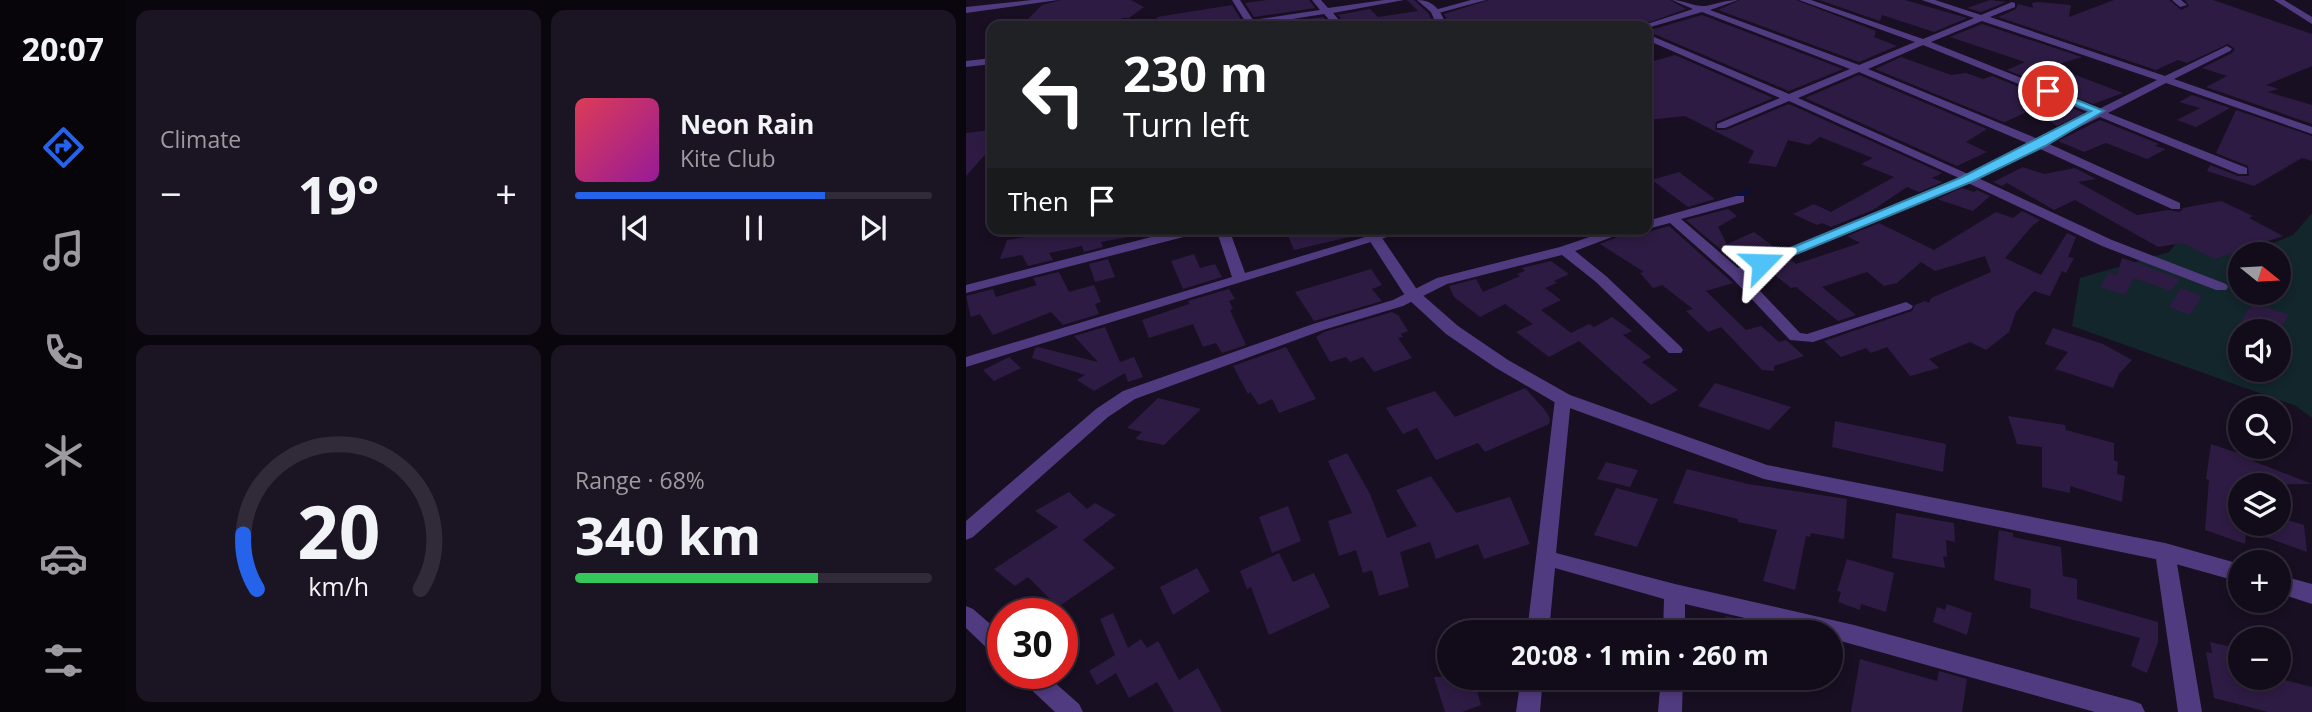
<!DOCTYPE html>
<html lang="en">
<head>
<meta charset="utf-8">
<style>
  :root { --surface:#120b1a; --page:#1b1423; --text:#f1f3f6; --muted:#9c9ba2; --line:#312b39; --accent:#2563eb }
  body { margin:0; font-family:"Open Sans",sans-serif; background:var(--page); color:var(--text); height:100vh; display:flex; flex-direction:column; font-size:26px; white-space:nowrap }
  * { box-sizing:border-box; margin:0 }
  p { font-size:23px; color:var(--muted) }
  .icon { flex:none; width:38px; height:38px; fill:none; stroke:currentColor; stroke-width:2; stroke-linecap:round; stroke-linejoin:round }
  .map { position:relative; flex:1; overflow:hidden }
  .panel { display:flex; flex-direction:column; gap:10px; padding:10px; background:#0a060e; width:840px }
  .panel>* { flex:none }
  .hud { position:absolute; left:21px; top:21px; width:665px; height:214px; border-radius:14px; box-shadow:0 4px 10px #0003,0 0 0 2px var(--line); background:#202124; color:#fff; overflow:hidden }
  .needle { width:46px; rotate:108deg }
  .buttons { position:absolute; left:1262px; top:242px; display:grid; gap:14px }
  .buttons a { display:grid; place-items:center; width:63px; height:63px; border-radius:50%; background:var(--surface); box-shadow:0 4px 10px #0003,0 0 0 2px var(--line); font-size:35px }
  .speed { position:absolute; left:21px; top:598px; display:flex; gap:14px; font-size:35px; font-weight:700; text-align:center }
  .speed>* { display:grid; place-content:center; width:91px; height:91px; border-radius:50%; background:var(--surface); box-shadow:0 4px 10px #0003,0 0 0 2px var(--line); line-height:1 }
  .speed .limit { border:10px solid #d22; background:#fff; color:#111 }
  .pin { position:absolute; display:grid; place-items:center; width:60px; height:60px; color:#fff; margin:-30px; border:4px solid #fff; border-radius:50%; box-shadow:0 2px 7px #0007 }
  .me { position:absolute; width:77px; margin:-38px; rotate:68deg; stroke-linejoin:round; filter:drop-shadow(0 0 5px #0008) }
  .turn { display:flex; align-items:center; gap:24px; height:147px; padding:0 21px; font-size:32px }
  .turn .icon { width:91px; height:91px; stroke-width:2.5 }
  .turn b { display:block; font-size:49px; line-height:60px }
  .then { display:flex; align-items:center; height:66px; padding:0 21px; background:#0003; gap:14px; font-size:26px }
  .big { font-size:52px; font-weight:700; line-height:1.1 }
  .panel .tile { flex:1; display:flex; flex-direction:column; justify-content:center; gap:10px; min-width:0; padding:0 24px; border-radius:14px; background:var(--page) }
  .panel .dial { align-items:center; gap:0 }
  .dial svg { height:182px; overflow:visible; fill:none; stroke:var(--line); stroke-width:7; stroke-linecap:round; text-anchor:middle }
  .dial text { fill:var(--text); stroke:none }
  .song { display:flex; align-items:center; gap:21px }
  .cover { width:84px; height:84px; border-radius:10px; background:linear-gradient(135deg,hsl(350 70% 55%),hsl(300 70% 35%)) }
  .played { height:7px; border-radius:4px; background:linear-gradient(90deg,var(--accent) 70%,var(--line) 70%) }
  .keys { display:flex; justify-content:space-around; direction:ltr }
  .heat { display:flex; justify-content:space-between; align-items:center; font-size:38px; direction:ltr }
  .charge { height:10px; border-radius:5px; background:linear-gradient(90deg,#34c759 68%,var(--line) 0) }
  .panel .tiles { flex:1; display:grid; gap:10px; grid-template-columns:repeat(2,1fr) }
  .trip { position:absolute; left:471px; top:620px; width:406px; height:70px; border-radius:35px; background:var(--surface); box-shadow:0 4px 10px #0003,0 0 0 2px var(--line); font-weight:700; line-height:70px; text-align:center }
  main { display:flex; flex:1; min-height:0 }
  .menu { display:flex; flex-direction:column; width:126px; justify-content:space-around; align-items:center; background:#07040a; color:var(--muted) }
  .menu .icon { width:49px; height:49px }
  .menu .active { color:var(--accent) }
  .menu b { font-size:32px; color:var(--text) }
  .map>svg:first-child { display:block }
  .green { fill:#12262c; fill-rule:evenodd }
  .lines { fill:none; stroke-linecap:round; stroke-linejoin:round }
  .stream { stroke:#0b0f3f; stroke-width:4.5 }
  .building { fill:#2e1b43 }
  .minor { fill:#513b80; fill-rule:evenodd }
  .tertiary { fill:#513b80; fill-rule:evenodd }
  .route { fill:#4fc3f7; stroke:#337fa1; stroke-width:2 }
</style>
</head>
<body>
<main>
<nav class="menu">
<b>20:07</b>
<svg class="icon active" aria-label="directions" viewBox="0 0 24 24"><path d="M12 3l9 9-9 9-9-9zM9 14v-3h6M13 9l2 2-2 2"/></svg>
<svg class="icon" aria-label="music" viewBox="0 0 24 24"><path d="M9 18V5l10-2v13"/><circle cx="6" cy="18" r="3"/><circle cx="16" cy="16" r="3"/></svg>
<svg class="icon" aria-label="phone" viewBox="0 0 24 24"><path d="M5 4h4l2 5-3 2q2 4 5 5l2-3 5 2v4C11 20 4 13 5 4z"/></svg>
<svg class="icon" aria-label="climate" viewBox="0 0 24 24"><path d="M12 3v18M4 7l16 10M4 17L20 7"/></svg>
<svg class="icon" aria-label="car" viewBox="0 0 24 24"><path d="M5 17H2v-5l4-1 3-4h7l3 4 3 1v5h-3M9 17h6M6 11h13"/><circle cx="7" cy="17" r="2"/><circle cx="17" cy="17" r="2"/></svg>
<svg class="icon" aria-label="filters" viewBox="0 0 24 24"><path d="M4 7h16M4 17h16"/><circle cx="9" cy="7" r="2"/><circle cx="15" cy="17" r="2"/></svg>
</nav>
<section class="panel">
<div class="tiles">
<div class="tile"><p>Climate</p>
<div class="heat"><a>−</a><b class="big">19°</b><a>+</a></div>
</div>
<div class="tile">
<div class="song"><i class="cover"></i><div><b>Neon Rain</b><p>Kite Club</p></div></div>
<div class="played"></div>
<div class="keys"><svg class="icon" aria-label="previous" viewBox="0 0 24 24"><path d="M18 5L8 12l10 7zM5 5v14"/></svg><svg class="icon" aria-label="pause" viewBox="0 0 24 24"><path d="M8 5v14M16 5v14"/></svg><svg class="icon" aria-label="next" viewBox="0 0 24 24"><path d="M6 5l10 7-10 7zM19 5v14"/></svg></div>
</div>
<div class="tile dial"><svg viewBox="0 0 100 80">
<path d="M14 69A42 42 0 1 1 86 69"/>
<path d="M14 69A42 42 0 0 1 8 45" stroke="#2563eb"/>
<text x="50" y="56" font-size="32" font-weight="700">20</text>
<text x="50" y="72" font-size="11">km/h</text>
</svg></div>
<div class="tile"><p>Range · 68%</p><b class="big">340 km</b><div class="charge"></div></div>
</div>
</section>
<div class="map">
<svg width="1346" height="712" viewBox="0 0 1346 712">
  <rect width="100%" height="100%" fill="#180f22"/>
  <path class="green" d="M1346,213V418L1330,406L1106,326L1114,278L1203,252L1229,220L1288,251L1327,235ZM1274,254H1312V292H1274ZM1274,331H1312V369H1274Z"/>
  <g class="lines">
    <path class="stream" d="M767,198L782,191"/>
  </g>
  <path class="building" d="M95,0H165L178,7L163,18H156L148,26H55L76,5Z
    M301,0H343L349,8L288,17L279,3Z
    M441,0H448L463,14L468,26H381L372,15L404,9L412,17L452,11Z
    M523,0H704L720,9L673,26H484L478,14Z
    M774,0H830L910,31L908,37L931,46L893,62L752,10Z
    M853,0H939L1001,18L968,32L916,15L914,21Z
    M1024,0L1040,2L1015,12L1001,8Z
    M1148,0H1203L1215,10L1223,6L1219,0H1247L1346,34V66L1300,85L1313,89L1302,92L1346,105V124L1240,87L1261,76L1236,68L1266,53L1269,49L1262,44L1221,63L1212,60L1190,70L1032,17L1050,9L1052,4L1067,8L1066,3L1073,2L1105,5L1103,17Z
    M266,5L279,26H191V17Z
    M736,15L877,69L823,91L681,31Z
    M357,17L366,26H297Z
    M1016,24L1116,57L1086,66L1157,93L1127,104L1041,70L1059,62L984,37Z
    M709,55L807,98L750,122L749,130H760L823,104L976,173L966,178L977,182L953,192L941,187L907,210L865,227L856,223L851,225L827,214L848,204L865,212L928,177L895,164L907,158L854,137L843,145L822,140L810,167L782,163L788,151L719,116L681,120V63Z
    M935,57L985,75L1000,73L1017,79L1026,76L1118,113L1091,126L1065,110L1039,122L1035,121L909,69Z
    M893,75L1021,129L1000,142L1021,152L991,166L839,98Z
    M1226,95L1264,108L1230,127L1211,120L1234,108L1213,102Z
    M1270,110L1346,136V161L1336,158L1288,186L1241,171L1244,165L1272,176H1283L1282,166L1250,153Z
    M1134,120L1193,144L1189,146L1200,149L1181,159L1140,143L1118,152L1092,141Z
    M26,130V147L0,176V133Z
    M1057,167L1078,174L1109,168L1130,179L1112,182L1171,215L1202,210L1214,212L1217,208L1255,201L1287,216L1283,218L1317,236L1248,259L1217,243L1192,247L1109,200L1088,210L1041,183L1036,186L1027,182Z
    M713,172L749,199L722,207L686,180Z
    M996,188L1008,192L1011,190L1024,196L1007,211L971,199Z
    M762,209L771,216L752,227L761,244L788,232L811,249L773,265L720,220Z
    M1056,211L1074,220L1066,226L1039,258L1075,275L1101,233L1110,237L1102,257L1108,258L1100,273L1096,271L1084,296L1068,291L1050,312L1043,332L1020,350L1004,342L963,359L973,368L944,376L921,347L905,353L900,348L875,357L858,341L946,311L949,305L959,301L963,303L965,298L1025,272L1019,256L969,271L955,262L931,283L918,286L901,272L856,287L890,315L872,321L830,287L825,288L805,272L785,278L784,276L824,259L830,264L894,243L881,236L913,223L968,250L1030,212L1047,218Z
    M703,226L767,283L740,291L780,330L795,326L813,342L820,340L838,356L808,366V371L796,370L755,327L742,332L720,311L727,309L696,285L687,288L674,273L678,272L634,244L671,229L682,232Z
    M87,229H162L163,237L135,242L137,247L118,252L116,246L83,253L87,260L62,266L56,255L34,259L41,240L86,233Z
    M319,229H382L383,237L328,250Z
    M228,254L234,268L249,264L256,277L217,289L205,261Z
    M1156,258L1177,265L1214,279L1205,291L1168,278L1159,295L1134,287L1143,272L1151,275Z
    M142,259L149,277L129,282L123,264Z
    M585,261L603,274L588,281L591,283L579,288L595,300L575,310L605,333L623,324L628,327L646,317L666,331L657,335L685,357L676,362L712,390L685,405L613,341L583,357L550,332L567,324L539,304L514,317L488,297L483,286L510,279L517,292L554,276L551,274L559,271L556,268Z
    M405,269L416,285L406,289L416,301L348,321L329,292Z
    M93,272L103,292L128,285L135,302L129,304L133,314L97,325L85,312L27,335L14,314L5,317L0,296L27,289L30,297L71,285L67,278Z
    M1215,288L1236,296L1224,315L1203,307Z
    M263,289L269,299L263,301L267,309L264,310L280,345L256,353L250,343L237,347L227,324L183,338L176,320L223,304L222,301Z
    M1287,302L1323,315L1312,332L1275,321Z
    M426,312L432,315L442,331L435,334L437,337L432,338L446,358L408,372L397,357L384,362L380,357L364,362L350,337L358,332Z
    M139,327L154,362L168,357L177,377L162,382L159,373L128,391L111,380L119,375L66,358L69,348L72,347L132,362L108,336Z
    M1087,328L1137,344L1166,360L1153,374L1147,388L1089,369L1102,352L1079,344Z
    M320,347L350,399L313,413L306,399L293,405L284,392L282,394L267,366Z
    M43,357L55,368L28,381L17,370Z
    M749,383L793,397L825,407L803,430L732,406Z
    M559,388L578,409L584,418L583,424L519,452L512,443L470,460L451,428L437,434L420,408L469,391L489,417Z
    M192,398L235,409L198,445L169,439L176,432L161,428Z
    M1042,416L1099,425L1100,430L1148,443V460L1152,462L1151,474L1159,476L1156,502L1104,486V493L1076,487V447L1051,444Z
    M869,421L980,444L977,472L866,447Z
    M1245,444L1287,458V461L1346,484L1274,485V523H1312V517L1338,525L1341,552L1280,530L1279,544L1239,530L1243,480L1240,479Z
    M381,453L404,494L421,538L451,526L430,490L465,476L490,513L544,497L564,544L518,559L512,544L470,559L464,542L434,552L443,587L413,596L406,570L397,573L390,550L373,556L362,521L386,513L362,461Z
    M640,462L672,470L664,487L631,479Z
    M721,469L782,484L881,499L878,539L845,533L844,537L840,536L829,590L797,581L811,530L772,522V519L707,503Z
    M650,488L692,499L671,547L628,535Z
    M103,492L121,509L129,503L150,515L117,540L149,568L92,607L62,577L49,586L28,569L92,527L69,511Z
    M322,506L335,541L306,553L293,517Z
    M930,513L988,523L989,542L980,540L981,557L977,556L979,568L926,558Z
    M1033,530L1047,533V537L1095,547L1097,576L1111,579V599L1192,622V642L1181,673L1165,666L1174,638L1064,608L1065,589L1028,580Z
    M313,553L327,582L348,573L364,607L303,635L285,587L281,589L274,571Z
    M881,559L928,573L920,612L895,604L894,610L872,602L875,592L871,591Z
    M231,568L244,591L207,615L194,587Z
    M981,604L1006,613L1001,635L967,622L971,607L979,610Z
    M147,613L162,648L175,639L181,648L192,641L213,680L232,668L256,712H208L191,682L163,698L150,673L131,685L123,671L149,655L134,619Z
    M760,616L825,632H755Z
    M1244,642L1274,649V677H1308L1346,687V712H1302L1248,698L1240,652L1246,653Z
    M894,659L971,681L973,671L1001,679L996,712H885Z
    M468,677H507L515,705L496,712H479Z"/>
  <g class="lines">
    <path class="minor" d="M66,0H92L0,13V7Z
      M266,0H274L287,20L354,10L346,0H355L362,8L418,0H438L367,13L378,26H369L358,14L282,26Z
      M505,0H520L469,14L465,11Z
      M706,0C717,0 729,7 739,6C751,4 760,0 772,0L744,10L893,65L949,42L833,0H845L957,39L1008,18L956,0H969L1015,15L1046,2L1049,3V7L1024,17L1199,76L1261,46L1266,49L1264,51L1208,79L1346,127V134L1200,83L1142,113L1281,168V174H1273L1134,117L1081,143L1214,203V209H1206L1072,148L1012,178L1146,240L1260,284L1262,287L1260,290H1250L1136,246L1002,183L779,275L834,333L841,334L940,302L947,306L945,309L847,342L824,340L765,277L704,223L681,229V221L770,196H778V202L715,219L772,268L993,178L823,101L759,128H751V124L814,98L681,40V34L823,94L884,69L736,12L681,28L675,26L727,9ZM1016,21L1191,80L1133,109L965,42ZM957,45L1124,113L1072,139L902,69ZM893,72L1063,144L1002,174L832,98Z
      M1206,0H1215L1221,5L1214,7Z
      M1308,0H1318L1346,17V24Z
      M26,58V64L0,67V61Z
      M216,229H238L237,232L0,293V285Z
      M250,229H263L279,273L426,229H447L0,367V357L266,277Z
      M647,229H667L609,251L640,276L715,347L717,350L715,353H703L630,282L596,255L481,284L437,306L357,330L169,399L142,417L7,537L0,540V521L130,409L157,391L347,324L427,300L471,278L594,247Z
      M597,393L605,399L590,553L709,584L888,625L1167,701L1175,704L1179,712H1129L864,638V632H838L719,604V632H697L698,599L589,568L583,632H561L589,399Z
      M1199,544L1206,546L1209,552L1236,712H1212L1189,552L1192,546Z
      M0,606L7,609L37,635V658L29,656L0,628Z
      M53,674H79L113,704L117,712H89L56,681Z
      M555,677H577L574,712H550Z
      M695,677H717L716,712H692Z"/>
    <path class="tertiary" d="M451,0C469,0 475,12 481,26H471L465,12Z
      M396,229H410L452,291L492,326L542,360L604,395L801,465L1199,543L1274,564V582L1199,561L798,479L590,403L530,368L480,334L440,297Z
      M1312,575L1346,584V604L1312,593Z"/>
  </g>
  <path class="route" d="M1082,88L1138,111L1079,146L1005,182L801,266L796,267L789,263L996,177L1125,111L1079,93L1077,91Z"/>
</svg>
<div class="buttons">
<a><svg class="needle" viewBox="-14 -14 28 28"><path d="M0-13l5 13h-10z" fill="#e53935"/><path d="M0 13l5-13h-10z" fill="#9c9ba2"/></svg></a>
<a><svg class="icon" aria-label="sound" viewBox="0 0 24 24"><path d="M4 9h4l5-4v14l-5-4H4zM17 9q2 3 0 6"/></svg></a>
<a><svg class="icon" aria-label="search" viewBox="0 0 24 24"><circle cx="10" cy="10" r="6"/><path d="M15 15l6 6"/></svg></a>
<a><svg class="icon" aria-label="layers" viewBox="0 0 24 24"><path d="M12 4l9 5-9 5-9-5zM3 14l9 5 9-5"/></svg></a>
<a>+</a>
<a>−</a>
</div>
<div class="speed"><div class="limit">30</div></div>
<div class="pin" style="left:1082px;top:91px;background:#d93025"><svg class="icon" aria-label="arrive" viewBox="0 0 24 24"><path d="M6 21V4h12l-3 4 3 4H6"/></svg></div>
<svg class="me" style="left:796px;top:263px" viewBox="-20 -20 40 40"><path d="M0-17L14 15 0 8-14 15z" fill="#4fc3f7" stroke="#fff" stroke-width="4"/></svg>
<div class="trip">20:08 · 1 min · 260 m</div>
<div class="hud">
<div class="turn"><svg class="icon" aria-label="left" viewBox="0 0 24 24"><path d="M17 20v-9H6M10 6l-5 5 5 5"/></svg><div><b>230 m</b>Turn left</div></div>
<div class="then">Then<svg class="icon" aria-label="arrive" viewBox="0 0 24 24"><path d="M6 21V4h12l-3 4 3 4H6"/></svg></div>
</div>
</div>
</main>
</body>
</html>
